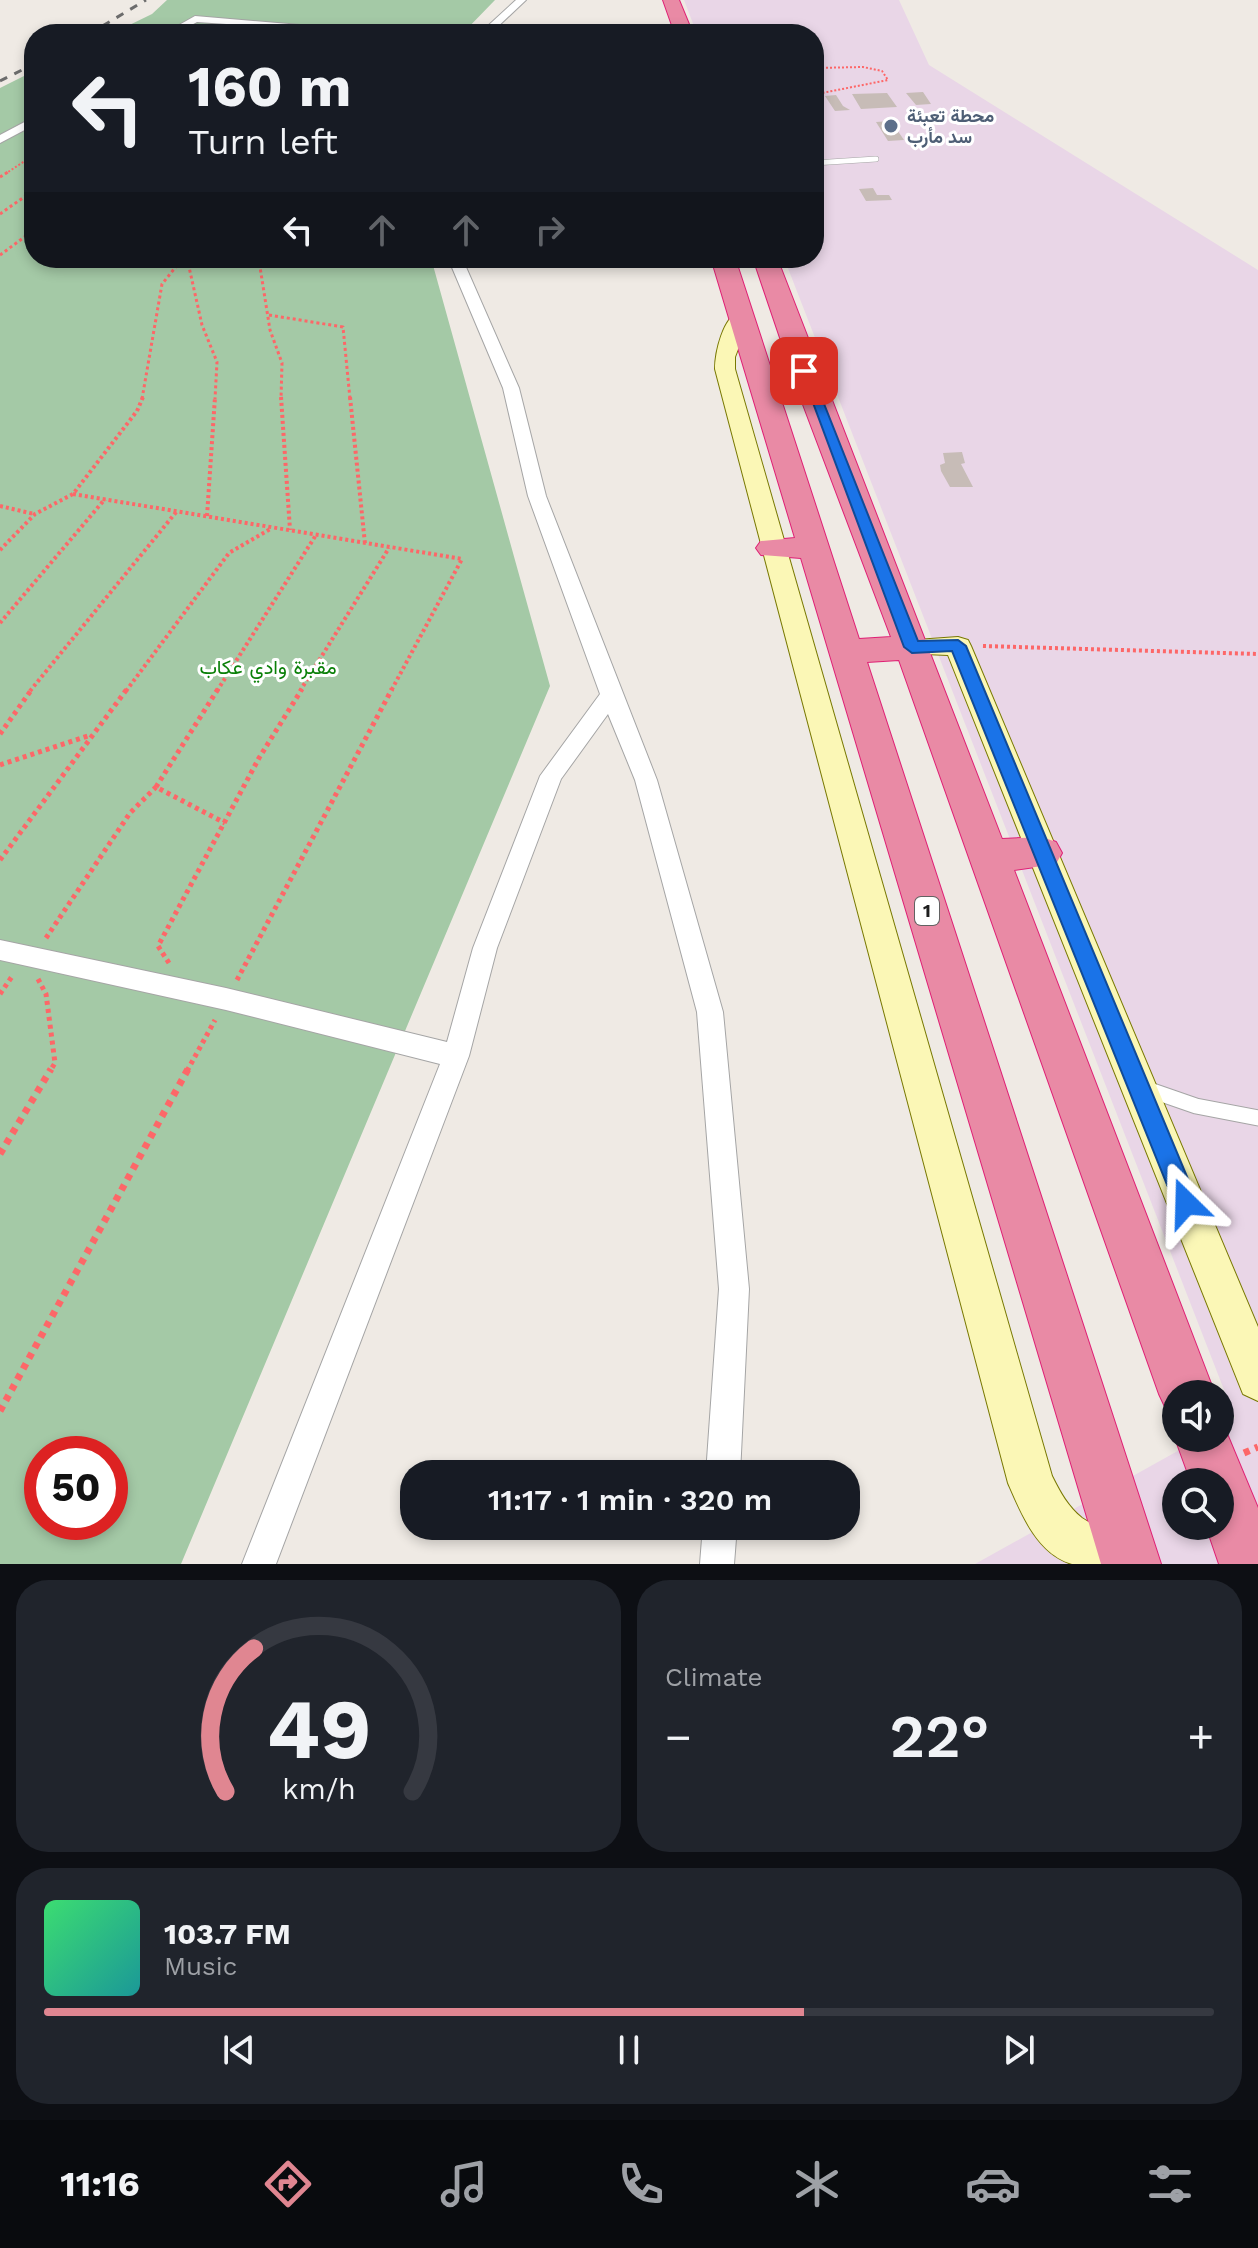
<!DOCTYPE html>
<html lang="en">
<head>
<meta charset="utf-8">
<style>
  :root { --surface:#171b24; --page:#20242c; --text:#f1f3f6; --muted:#9ea1a6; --line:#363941; --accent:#e08691 }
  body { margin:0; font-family:"Work Sans",Vazirmatn,sans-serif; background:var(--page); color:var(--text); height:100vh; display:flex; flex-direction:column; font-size:30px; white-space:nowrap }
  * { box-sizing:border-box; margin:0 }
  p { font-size:26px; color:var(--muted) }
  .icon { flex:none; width:44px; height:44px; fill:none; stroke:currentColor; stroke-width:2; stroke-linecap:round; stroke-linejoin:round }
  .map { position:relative; height:1564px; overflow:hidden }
  .side { display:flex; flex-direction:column; gap:16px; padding:16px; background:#0d0f14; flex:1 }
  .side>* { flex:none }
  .guide { position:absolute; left:24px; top:24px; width:800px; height:244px; border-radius:32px; box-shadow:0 4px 12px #0003; background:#171b24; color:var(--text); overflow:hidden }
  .controls { position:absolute; left:1162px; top:1380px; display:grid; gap:16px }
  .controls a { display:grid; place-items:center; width:72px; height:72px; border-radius:50%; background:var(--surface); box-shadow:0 4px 12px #0003; font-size:40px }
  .speed { position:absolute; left:24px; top:1436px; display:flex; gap:16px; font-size:40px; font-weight:700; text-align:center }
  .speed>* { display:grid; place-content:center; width:104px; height:104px; border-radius:50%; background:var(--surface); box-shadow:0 4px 12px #0003; line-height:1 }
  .speed .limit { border:12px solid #d22; background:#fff; color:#111 }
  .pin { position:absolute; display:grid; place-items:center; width:68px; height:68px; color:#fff; margin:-34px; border-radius:16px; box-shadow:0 4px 12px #0006 }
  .me { position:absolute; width:88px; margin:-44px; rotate:338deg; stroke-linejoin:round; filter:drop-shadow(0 0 6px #0008) }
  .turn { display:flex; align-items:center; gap:28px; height:168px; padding:0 32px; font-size:36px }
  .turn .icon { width:104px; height:104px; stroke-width:2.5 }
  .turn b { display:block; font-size:56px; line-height:68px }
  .lanes { display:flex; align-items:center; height:76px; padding:0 32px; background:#0003; justify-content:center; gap:40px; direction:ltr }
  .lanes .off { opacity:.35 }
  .big { font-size:60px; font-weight:600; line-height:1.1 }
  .side .tile { flex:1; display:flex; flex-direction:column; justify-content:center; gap:12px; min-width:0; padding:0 28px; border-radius:32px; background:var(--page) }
  .side .dial { align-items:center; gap:0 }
  .dial svg { height:208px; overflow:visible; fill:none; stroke:var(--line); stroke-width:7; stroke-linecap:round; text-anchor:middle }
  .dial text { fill:var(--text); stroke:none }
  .song { display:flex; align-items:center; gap:24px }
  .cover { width:96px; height:96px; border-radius:12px; background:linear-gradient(135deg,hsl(140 70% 55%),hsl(180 70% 35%)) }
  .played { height:8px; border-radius:4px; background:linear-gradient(90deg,var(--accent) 65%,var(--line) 65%) }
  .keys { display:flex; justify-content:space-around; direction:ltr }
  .heat { display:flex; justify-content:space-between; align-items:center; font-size:44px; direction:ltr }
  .side .tiles { flex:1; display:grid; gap:16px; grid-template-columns:1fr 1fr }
  .tile:last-child { grid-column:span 2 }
  .trip { position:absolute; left:400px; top:1460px; width:460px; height:80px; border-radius:32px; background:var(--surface); box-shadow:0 4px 12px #0003; font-weight:600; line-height:80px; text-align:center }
  .tabs { display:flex; height:128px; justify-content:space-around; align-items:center; background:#090b0e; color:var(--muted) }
  .tabs .icon { width:56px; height:56px }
  .tabs .selected { color:var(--accent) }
  .tabs b { font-size:36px; color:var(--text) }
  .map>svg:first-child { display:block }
  .industrial { fill:#e9d6e7; fill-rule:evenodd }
  .cemetery { fill:#a4c9a6; fill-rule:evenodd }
  .building { fill:#c7bcb7 }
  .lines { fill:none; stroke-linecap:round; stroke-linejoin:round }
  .lane-far1-casing { stroke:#a5a5a5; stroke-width:6 }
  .lane-casing { stroke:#a5a5a5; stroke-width:17 }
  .street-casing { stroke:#a5a5a5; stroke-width:2 }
  .secondary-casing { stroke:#787802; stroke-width:2 }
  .highway-casing { stroke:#df2075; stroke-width:2 }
  .path-far4 { stroke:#fd6768; stroke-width:2; stroke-dasharray:2 2; stroke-linecap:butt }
  .path-far3 { stroke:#fd6768; stroke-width:3; stroke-dasharray:3 3; stroke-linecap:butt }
  .path-far2 { stroke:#fd6768; stroke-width:4; stroke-dasharray:3 3; stroke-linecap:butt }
  .path-far1 { stroke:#fd6768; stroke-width:5; stroke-dasharray:4 4; stroke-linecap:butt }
  .path { stroke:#fd6768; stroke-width:7; stroke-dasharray:6 6; stroke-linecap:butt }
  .lane-far1 { stroke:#fff; stroke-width:5 }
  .lane { stroke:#fff; stroke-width:15 }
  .street { fill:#fff; fill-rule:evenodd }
  .secondary { fill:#fbf7b6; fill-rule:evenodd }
  .highway { fill:#e98aa5; fill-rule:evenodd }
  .rail { stroke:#6c6c6c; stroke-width:3; stroke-dasharray:8 8; stroke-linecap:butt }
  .route { fill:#1a73e8; stroke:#114b97; stroke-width:2 }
  .service-dot { fill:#5c6f8a; stroke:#fff; stroke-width:3 }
  .labels { text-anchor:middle; stroke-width:6; stroke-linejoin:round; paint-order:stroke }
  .far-service-label { font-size:18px; font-weight:bold; fill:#4e5e75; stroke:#fff; text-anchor:start }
  .shield { fill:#fff; stroke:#626262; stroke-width:2 }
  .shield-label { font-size:18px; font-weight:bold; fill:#1e1e1e }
  .park-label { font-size:20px; fill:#0b8009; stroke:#fff }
</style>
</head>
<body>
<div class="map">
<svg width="1258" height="1564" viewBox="0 0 1258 1564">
  <rect width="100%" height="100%" fill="#efeae4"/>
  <path class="industrial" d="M684,0H899L929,65L1258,270V1564H975L1201,1438H1220V1427L1235,1418L784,258H814V34H697ZM1176,1482H1220V1526H1176Z"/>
  <path class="cemetery" d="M167,0H495L462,34H111L152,14Z
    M34,71V258H431L550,686L181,1564H0V88ZM42,1454H110V1522H42Z"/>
  <path class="building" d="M923,92L931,104L916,105L906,93Z
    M887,93L897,107L861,109L852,94Z
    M836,95L843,106L850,110L835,111L825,96Z
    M891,121L904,140L888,141L876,122Z
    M873,188L877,195H889L892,200L866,201L859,189Z
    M962,452L965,463L961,464L973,487H950L941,471L940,465L945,463L943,453Z"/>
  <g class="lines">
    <g class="lane-far1-casing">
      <path id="lane-far1" d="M814,163L876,159"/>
    </g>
    <g class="lane-casing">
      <path id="lane" d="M1147,1089L1196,1106L1258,1118"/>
    </g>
    <g class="street-casing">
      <path id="street" d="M516,0H526L490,34H479Z
        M195,16L370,31L375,34L197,22L175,34H163Z
        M34,117V125L0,143V135Z
        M448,258H462L519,388L546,496L657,780L723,1012L749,1289L740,1474H706L719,1289L697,1012L635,780L608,714L561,779L497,948L469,1056L276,1564H242L440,1064L226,1010L0,960V940L226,988L447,1042L473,948L540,776L600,694L528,496L503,388Z
        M703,1526H737L734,1564H700Z"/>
    </g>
    <g class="secondary-casing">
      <path id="secondary" d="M740,312L750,318L735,357V369L1052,1476C1060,1492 1068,1507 1082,1518C1106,1534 1130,1536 1142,1564C1121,1564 1092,1564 1072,1564C1037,1554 1021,1513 1008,1483L715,369C715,353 723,316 740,312Z
        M958,637L968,640L971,646L1258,1327V1401L1243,1394L948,655L902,653L898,647L902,641Z"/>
    </g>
    <g class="highway-casing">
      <path id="highway" d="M663,0H679L693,34H675Z
        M711,258H735L859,639L891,637L799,394L753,258H777L1002,839L1042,837L1056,842L1062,853L1056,864L1014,870L1215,1394H1176V1417L1168,1413L1159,1394L899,660L867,662L1161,1564H1101L801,558L761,555L756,548L761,541L795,538Z
        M1220,1417L1258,1508V1564H1219L1206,1526H1220V1482H1191L1175,1438L1176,1435V1438H1220Z"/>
    </g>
    <path class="path-far4" d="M814,68L863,67L882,71L888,80L822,93L814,102
      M5,174L34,155"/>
    <path class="path-far3" d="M0,177L8,172
      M0,214L34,190
      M0,255L34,230
      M187,258L202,325L217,362L215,399
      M263,258L260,267L270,330L282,363L281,399
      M269,315L343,327L350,399
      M142,399L162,284L183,258"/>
    <path class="path-far2" d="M281,397L290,530
      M350,397L365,544
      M73,494L462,559L391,691
      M0,506L34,514
      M207,516L215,397
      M0,550L35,514L73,494L137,411L143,397
      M0,623L105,499
      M983,646L1258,654
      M30,691L177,511
      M126,691L229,553L272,528
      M217,691L316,535
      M300,691L389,548"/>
    <path class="path-far1" d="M218,689L156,787L225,823
      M0,734L32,689
      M0,765L91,735
      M0,860L127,689
      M46,938L130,813L156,787
      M169,963L158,946L259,758L302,689
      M38,979L46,994L55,1063L50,1071
      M237,980L392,689
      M0,994L13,975
      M187,1071L215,1020"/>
    <path class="path" d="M0,1154L51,1069
      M0,1411L188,1069
      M1244,1453L1258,1447"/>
    <use href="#lane-far1" class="lane-far1"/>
    <use href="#lane" class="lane"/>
    <use href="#street" class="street"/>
    <use href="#secondary" class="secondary"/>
    <use href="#highway" class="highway"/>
    <path class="rail" d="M89,34L146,0
      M0,81L34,64"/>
  </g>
  <path class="route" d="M800,368L811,371L918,641L958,640L966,646L1198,1203L1195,1212L1186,1215L1178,1212L952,651L912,653L904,647Z"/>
  <circle class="service-dot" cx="891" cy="126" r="8"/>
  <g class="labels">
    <g class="far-service-label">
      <text x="907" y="122">محطة تعبئة<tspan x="907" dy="21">سد مأرب</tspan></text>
    </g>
    <rect class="shield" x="915" y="897" width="24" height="28" rx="6"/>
    <g class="shield-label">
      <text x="927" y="917">1</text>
    </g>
    <g class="park-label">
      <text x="268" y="674">مقبرة وادي عكاب</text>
    </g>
  </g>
</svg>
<div class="controls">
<a><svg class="icon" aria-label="sound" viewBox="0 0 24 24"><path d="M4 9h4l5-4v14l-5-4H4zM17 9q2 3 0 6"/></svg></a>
<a><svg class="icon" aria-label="search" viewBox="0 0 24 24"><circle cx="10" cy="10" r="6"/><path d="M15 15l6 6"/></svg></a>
</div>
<div class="speed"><div class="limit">50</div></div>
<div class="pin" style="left:804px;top:371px;background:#d93025"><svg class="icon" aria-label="arrive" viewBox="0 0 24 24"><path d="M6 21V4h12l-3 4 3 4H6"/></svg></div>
<svg class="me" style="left:1186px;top:1203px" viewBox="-20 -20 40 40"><path d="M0-17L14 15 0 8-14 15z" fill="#1a73e8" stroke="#fff" stroke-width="4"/></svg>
<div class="trip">11:17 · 1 min · 320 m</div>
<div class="guide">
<div class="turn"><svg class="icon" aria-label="left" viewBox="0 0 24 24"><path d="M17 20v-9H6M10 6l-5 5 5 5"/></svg><div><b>160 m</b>Turn left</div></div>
<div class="lanes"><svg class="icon" aria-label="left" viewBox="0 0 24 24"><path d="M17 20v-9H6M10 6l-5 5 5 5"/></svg><svg class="icon off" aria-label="ahead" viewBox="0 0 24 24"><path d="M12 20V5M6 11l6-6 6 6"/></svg><svg class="icon off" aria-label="ahead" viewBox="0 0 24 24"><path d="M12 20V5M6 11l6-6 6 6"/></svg><svg class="icon off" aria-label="right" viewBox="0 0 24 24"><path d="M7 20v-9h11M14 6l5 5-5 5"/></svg></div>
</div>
</div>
<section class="side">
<div class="tiles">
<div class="tile dial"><svg viewBox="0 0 100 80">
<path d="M14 69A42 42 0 1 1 86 69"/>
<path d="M14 69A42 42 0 0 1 25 14" stroke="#e08691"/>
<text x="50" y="56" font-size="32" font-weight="700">49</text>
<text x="50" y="72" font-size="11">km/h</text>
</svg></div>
<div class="tile"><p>Climate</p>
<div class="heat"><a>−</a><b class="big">22°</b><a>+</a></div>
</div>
<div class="tile">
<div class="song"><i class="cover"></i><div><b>103.7 FM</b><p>Music</p></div></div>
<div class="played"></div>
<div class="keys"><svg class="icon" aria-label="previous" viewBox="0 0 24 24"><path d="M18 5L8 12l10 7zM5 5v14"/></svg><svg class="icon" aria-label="pause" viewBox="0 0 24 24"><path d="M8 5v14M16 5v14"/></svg><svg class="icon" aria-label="next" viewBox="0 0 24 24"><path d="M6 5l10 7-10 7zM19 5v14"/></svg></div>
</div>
</div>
</section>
<nav class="tabs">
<b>11:16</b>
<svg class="icon selected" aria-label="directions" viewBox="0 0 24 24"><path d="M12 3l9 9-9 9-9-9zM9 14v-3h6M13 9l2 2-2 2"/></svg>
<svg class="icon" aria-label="music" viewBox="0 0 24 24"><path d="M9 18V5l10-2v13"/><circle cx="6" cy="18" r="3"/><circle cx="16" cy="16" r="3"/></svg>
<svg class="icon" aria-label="phone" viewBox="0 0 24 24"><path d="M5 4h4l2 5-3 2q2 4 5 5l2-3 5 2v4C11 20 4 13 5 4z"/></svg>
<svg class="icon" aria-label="climate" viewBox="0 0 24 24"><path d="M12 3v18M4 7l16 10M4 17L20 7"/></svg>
<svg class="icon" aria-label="car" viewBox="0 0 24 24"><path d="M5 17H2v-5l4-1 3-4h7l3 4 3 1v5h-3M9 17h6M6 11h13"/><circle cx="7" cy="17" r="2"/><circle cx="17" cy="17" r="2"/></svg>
<svg class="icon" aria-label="filters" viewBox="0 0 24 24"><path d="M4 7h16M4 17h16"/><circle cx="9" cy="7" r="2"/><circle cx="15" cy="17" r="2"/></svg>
</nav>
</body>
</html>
